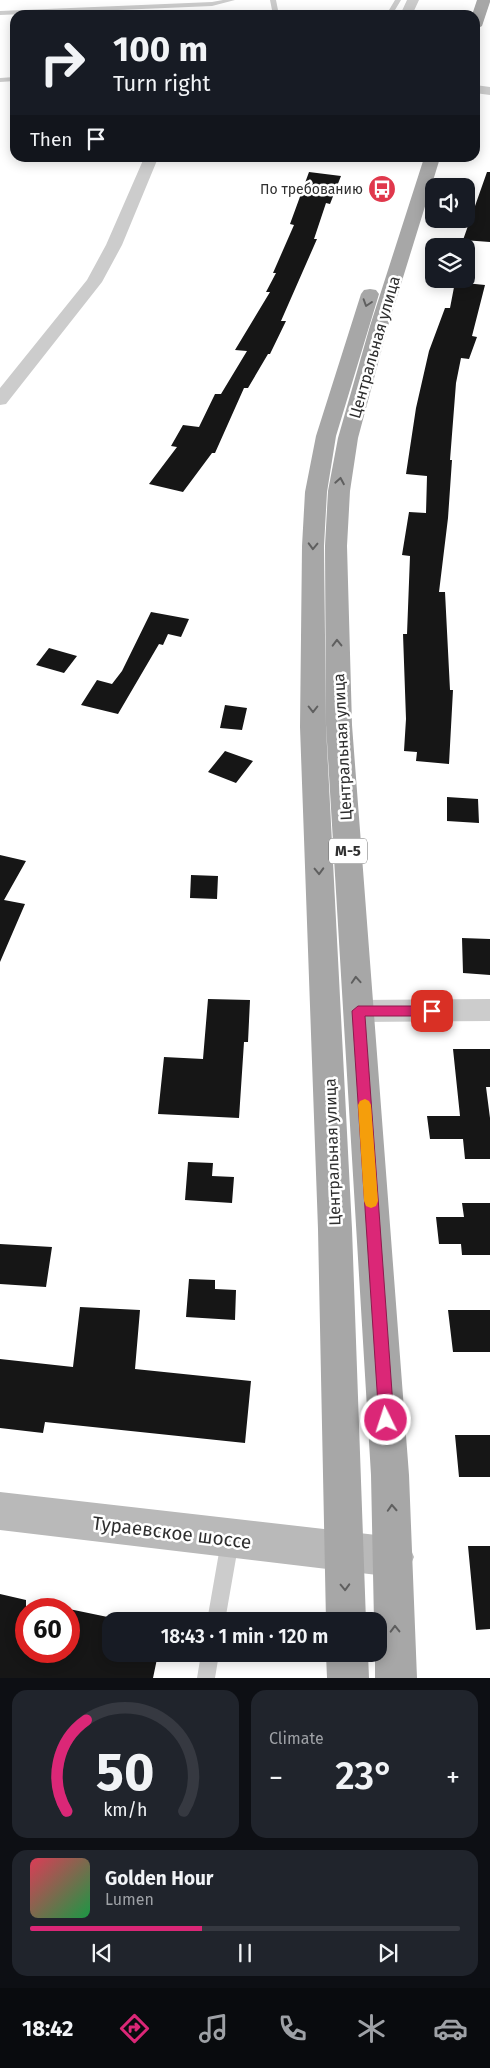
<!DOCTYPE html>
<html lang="en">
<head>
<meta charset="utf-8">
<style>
  :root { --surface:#171b24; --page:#20242c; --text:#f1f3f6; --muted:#9ea1a6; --line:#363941; --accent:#db2777 }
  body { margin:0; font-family:"Fira Sans",sans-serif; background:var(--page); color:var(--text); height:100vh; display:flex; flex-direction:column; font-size:19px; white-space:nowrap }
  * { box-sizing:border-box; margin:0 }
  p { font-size:16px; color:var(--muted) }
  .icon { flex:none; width:28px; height:28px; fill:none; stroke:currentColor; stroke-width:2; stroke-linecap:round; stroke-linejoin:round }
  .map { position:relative; height:1678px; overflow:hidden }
  .sheet { display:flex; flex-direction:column; gap:12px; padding:12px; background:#0d0f14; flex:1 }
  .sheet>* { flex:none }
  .hud { position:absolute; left:10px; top:10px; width:470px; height:152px; border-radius:15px; box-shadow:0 2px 12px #0003; background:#171b24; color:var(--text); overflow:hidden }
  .fabs { position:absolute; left:425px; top:178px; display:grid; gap:10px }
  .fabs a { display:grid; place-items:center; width:50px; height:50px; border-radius:10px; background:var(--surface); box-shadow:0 2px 12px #0003; font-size:25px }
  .speed { position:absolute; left:15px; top:1598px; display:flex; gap:10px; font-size:25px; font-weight:700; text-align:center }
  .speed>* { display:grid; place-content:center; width:65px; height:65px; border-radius:50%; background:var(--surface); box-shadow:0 2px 12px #0003; line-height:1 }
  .speed .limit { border:8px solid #d22; background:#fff; color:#111 }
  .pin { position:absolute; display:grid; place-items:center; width:42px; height:42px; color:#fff; margin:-21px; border-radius:10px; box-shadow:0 2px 8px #0006 }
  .me { position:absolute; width:55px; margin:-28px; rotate:356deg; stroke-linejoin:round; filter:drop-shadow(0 0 4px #0008) }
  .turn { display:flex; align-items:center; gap:18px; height:105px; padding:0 20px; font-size:22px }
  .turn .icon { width:65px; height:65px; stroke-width:2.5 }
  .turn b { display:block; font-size:35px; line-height:42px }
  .then { display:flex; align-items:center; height:48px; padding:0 20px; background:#0003; gap:10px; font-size:19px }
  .big { font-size:38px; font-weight:600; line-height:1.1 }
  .sheet .widget { flex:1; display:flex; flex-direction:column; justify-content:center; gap:8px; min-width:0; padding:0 18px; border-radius:15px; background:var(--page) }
  .sheet .dial { align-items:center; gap:0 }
  .dial svg { height:130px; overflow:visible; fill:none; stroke:var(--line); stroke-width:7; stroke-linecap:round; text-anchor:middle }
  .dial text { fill:var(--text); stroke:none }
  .song { display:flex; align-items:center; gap:15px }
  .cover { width:60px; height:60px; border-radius:8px; background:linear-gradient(135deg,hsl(350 70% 55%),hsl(140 70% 35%)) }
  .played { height:5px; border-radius:2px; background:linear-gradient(90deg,var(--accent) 40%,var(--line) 40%) }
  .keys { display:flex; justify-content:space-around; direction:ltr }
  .heat { display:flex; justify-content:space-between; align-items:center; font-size:28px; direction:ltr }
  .sheet .tiles { flex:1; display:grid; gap:12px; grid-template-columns:1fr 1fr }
  .widget:last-child { grid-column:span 2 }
  .trip { position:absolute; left:102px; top:1612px; width:285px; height:50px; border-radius:15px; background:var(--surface); box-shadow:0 2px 12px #0003; font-weight:600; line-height:50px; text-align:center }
  .dock { display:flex; height:80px; justify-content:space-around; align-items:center; background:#090b0e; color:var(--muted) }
  .dock .icon { width:35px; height:35px }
  .dock .active { color:var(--accent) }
  .dock b { font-size:22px; color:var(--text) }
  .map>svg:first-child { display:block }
  .building { fill:#161616 }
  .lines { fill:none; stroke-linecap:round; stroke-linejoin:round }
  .service { fill:#ccc; fill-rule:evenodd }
  .minor { fill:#ccc; fill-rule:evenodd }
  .secondary { fill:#b9b9b9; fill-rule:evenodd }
  .primary { fill:#a7a7a7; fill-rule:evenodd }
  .oneway { stroke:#5f5f5f }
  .route { fill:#db2777; stroke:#8e194d }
  .slow { fill:#f59e0b }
  .labels { text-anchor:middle; stroke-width:5; stroke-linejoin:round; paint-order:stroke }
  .far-poi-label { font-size:14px; fill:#2f2f2f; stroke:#fff; text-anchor:end }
  .shield { fill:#fff; stroke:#6d6d6d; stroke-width:1 }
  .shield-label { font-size:15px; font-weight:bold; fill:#2f2f2f }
  .street-label { font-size:16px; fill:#2f2f2f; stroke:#fff }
  .near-street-label { font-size:19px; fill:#2f2f2f; stroke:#fff }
</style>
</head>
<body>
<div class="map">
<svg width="490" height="1678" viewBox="0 0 490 1678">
  <rect width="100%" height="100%" fill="#fff"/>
  <path class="building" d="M309,172L341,176L330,204L326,203L314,239H317L281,321H286L270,354H268L248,388H244L215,453H212L183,492L149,484L177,447L171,446L183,425L199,427L215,394H221L247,351L235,350L270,292H266L276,273H273L294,225L290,224Z
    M487,172H490V242L463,240Z
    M455,282L485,285L472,336L477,337L469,359L461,358L456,383L450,460H452L448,518L439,592H445L450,690H453L449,764L416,761L417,752L404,751L406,719L403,634H407L410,556L402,555L409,512L426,513L427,476L406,474L416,408L429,351L445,308H450Z
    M151,612L189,619L181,637L168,634L163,645L159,644L118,714L81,705L97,680L112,684L122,671Z
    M49,648L77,656L64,673L36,665Z
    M225,705L247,708L242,730L220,728Z
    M225,751L253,761L236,783L208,772Z
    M447,797L478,799L479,823L447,821Z
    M0,855L26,861L4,900L25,904L0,962Z
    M191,875L218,876L217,899L190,898Z
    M462,938L490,939V975L463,973Z
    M208,999L250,1000L248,1042H244L239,1118L158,1114L164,1057L203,1059Z
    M453,1049H490V1087H486L490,1118V1159H465L463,1139H430L427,1116H460Z
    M188,1162L213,1163L212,1176L234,1177L232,1203L185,1200Z
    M462,1203H490V1255H462L461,1244H439L436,1217H464Z
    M0,1244L52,1247L46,1287L0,1284Z
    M189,1279L215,1280V1289L236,1290L235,1320L186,1317Z
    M80,1307L140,1310L135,1369L251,1381L245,1443L45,1422L43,1433L0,1428V1359L73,1367Z
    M448,1310H490V1352H453Z
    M455,1435H490V1477H459Z
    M468,1546H490V1629L476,1630Z
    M0,1594L26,1600V1651H69V1609L127,1621H111V1654H158L153,1678H0Z"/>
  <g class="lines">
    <path class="service" d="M223,0H235L212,6L0,15V11L212,2Z
      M270,0H276L279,15H273Z
      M395,0H401L392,15H386Z
      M15,77V81L0,82V78Z
      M230,1532L236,1535L239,1541L225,1621H207L221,1541L224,1535Z
      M201,1654H219L215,1678H197Z"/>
    <path class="minor" d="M407,0H419L412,15H400Z
      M475,85L490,87V95L475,93Z
      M144,158H158L122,245L102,282L6,404L0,405V388L87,280L106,245Z
      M490,999V1021L358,1022L348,1019L344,1011L348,1003L358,1000Z"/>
    <path class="secondary" d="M0,1492L394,1537L408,1543L414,1557L408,1571L394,1577L0,1530Z"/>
    <path class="primary" d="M477,0H490V2L482,26L475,30V15H472Z
      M424,158H440L388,326L358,438L350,491L347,546L352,725L409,1475L417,1678H375V1654H379V1621H374L371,1475L326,725L325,546L328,491L338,438L370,326Z
      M370,289L376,290L379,294L336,436L327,492L324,546L326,727L352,1229L366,1621H326L318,1229L300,727L302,546L305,492L316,436L361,294L364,290Z
      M326,1654H368L369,1678H327Z"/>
  </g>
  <defs><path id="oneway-chevron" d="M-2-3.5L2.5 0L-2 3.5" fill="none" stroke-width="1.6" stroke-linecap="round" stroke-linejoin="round" transform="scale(1.25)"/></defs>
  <g class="oneway">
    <use href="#oneway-chevron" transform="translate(367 303) rotate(108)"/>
    <use href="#oneway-chevron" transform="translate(340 481) rotate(-80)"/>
    <use href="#oneway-chevron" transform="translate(313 546) rotate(92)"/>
    <use href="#oneway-chevron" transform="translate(337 643) rotate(-91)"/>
    <use href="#oneway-chevron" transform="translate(313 709) rotate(90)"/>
    <use href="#oneway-chevron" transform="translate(319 871) rotate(88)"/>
    <use href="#oneway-chevron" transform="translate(356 980) rotate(-94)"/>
    <use href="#oneway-chevron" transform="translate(392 1508) rotate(-93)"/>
    <use href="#oneway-chevron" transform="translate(345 1587) rotate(88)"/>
    <use href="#oneway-chevron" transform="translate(395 1629) rotate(-91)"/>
  </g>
  <path class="route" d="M358,1006H432L438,1011L432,1016H365L394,1420L392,1425L386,1427L381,1425L379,1420L352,1011Z"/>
  <path class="slow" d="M365,1099L369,1101L371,1105L378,1201L376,1206L371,1208L366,1206L364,1201L358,1105L360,1101Z"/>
  <defs>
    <g id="bus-disc" transform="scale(1.4375)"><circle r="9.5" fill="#e0384c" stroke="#fff"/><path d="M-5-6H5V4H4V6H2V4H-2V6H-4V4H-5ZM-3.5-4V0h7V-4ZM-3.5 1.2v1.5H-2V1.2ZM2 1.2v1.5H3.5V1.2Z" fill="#fff"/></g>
  </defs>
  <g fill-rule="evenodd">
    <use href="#bus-disc" x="382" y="189"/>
  </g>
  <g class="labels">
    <g class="far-poi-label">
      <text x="363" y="194">По требованию</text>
    </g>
    <rect class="shield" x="329" y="838.5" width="38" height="25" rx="4"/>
    <g class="shield-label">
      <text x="348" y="856">М-5</text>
    </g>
    <g class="street-label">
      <text transform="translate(374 347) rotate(-74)" y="6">Центральная улица</text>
      <text transform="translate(342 747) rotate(-93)" y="6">Центральная улица</text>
      <text transform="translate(332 1152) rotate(-92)" y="6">Центральная улица</text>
    </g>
    <g class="near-street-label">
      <text transform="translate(172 1532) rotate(7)" y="7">Тураевское шоссе</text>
    </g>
  </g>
</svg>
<div class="fabs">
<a><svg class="icon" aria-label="sound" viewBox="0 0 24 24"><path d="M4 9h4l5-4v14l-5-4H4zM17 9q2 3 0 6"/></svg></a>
<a><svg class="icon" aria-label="layers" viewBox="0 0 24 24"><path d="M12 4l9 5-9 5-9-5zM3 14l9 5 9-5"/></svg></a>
</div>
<div class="speed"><div class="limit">60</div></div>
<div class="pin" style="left:432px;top:1011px;background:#d93025"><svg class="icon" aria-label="arrive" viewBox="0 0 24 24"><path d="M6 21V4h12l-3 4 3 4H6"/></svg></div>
<svg class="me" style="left:386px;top:1420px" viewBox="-20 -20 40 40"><circle r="17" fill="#db2777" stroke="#fff" stroke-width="3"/><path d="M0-11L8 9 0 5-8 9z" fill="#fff"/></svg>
<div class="trip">18:43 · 1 min · 120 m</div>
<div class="hud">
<div class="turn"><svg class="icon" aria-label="right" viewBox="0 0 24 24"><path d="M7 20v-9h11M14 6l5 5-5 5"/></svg><div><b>100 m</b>Turn right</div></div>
<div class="then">Then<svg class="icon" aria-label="arrive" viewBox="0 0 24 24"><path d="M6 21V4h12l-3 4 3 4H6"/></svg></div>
</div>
</div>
<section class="sheet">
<div class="tiles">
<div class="widget dial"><svg viewBox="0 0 100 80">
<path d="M14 69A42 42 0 1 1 86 69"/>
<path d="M14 69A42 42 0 0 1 26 13" stroke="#db2777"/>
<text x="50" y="56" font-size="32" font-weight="700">50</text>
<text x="50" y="72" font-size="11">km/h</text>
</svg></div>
<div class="widget"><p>Climate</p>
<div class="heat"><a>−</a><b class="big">23°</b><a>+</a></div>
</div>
<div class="widget">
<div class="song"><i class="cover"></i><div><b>Golden Hour</b><p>Lumen</p></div></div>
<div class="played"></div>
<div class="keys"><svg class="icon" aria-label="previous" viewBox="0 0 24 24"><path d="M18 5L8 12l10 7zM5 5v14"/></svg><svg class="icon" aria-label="pause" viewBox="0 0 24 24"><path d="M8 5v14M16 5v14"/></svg><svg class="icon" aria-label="next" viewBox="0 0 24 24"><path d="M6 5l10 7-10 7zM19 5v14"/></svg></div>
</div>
</div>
</section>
<nav class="dock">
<b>18:42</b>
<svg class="icon active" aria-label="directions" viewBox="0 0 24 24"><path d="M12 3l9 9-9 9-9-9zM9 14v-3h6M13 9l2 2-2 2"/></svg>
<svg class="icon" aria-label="music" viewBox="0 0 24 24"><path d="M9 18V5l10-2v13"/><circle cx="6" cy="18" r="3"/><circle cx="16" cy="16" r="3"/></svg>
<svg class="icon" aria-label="phone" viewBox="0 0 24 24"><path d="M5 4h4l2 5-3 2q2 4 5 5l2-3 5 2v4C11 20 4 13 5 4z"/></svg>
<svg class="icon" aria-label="climate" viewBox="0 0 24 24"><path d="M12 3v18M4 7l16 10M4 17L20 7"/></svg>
<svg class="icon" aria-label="car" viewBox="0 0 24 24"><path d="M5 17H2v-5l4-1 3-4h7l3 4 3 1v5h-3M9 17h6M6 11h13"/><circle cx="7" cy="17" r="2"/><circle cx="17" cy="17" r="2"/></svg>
</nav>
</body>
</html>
